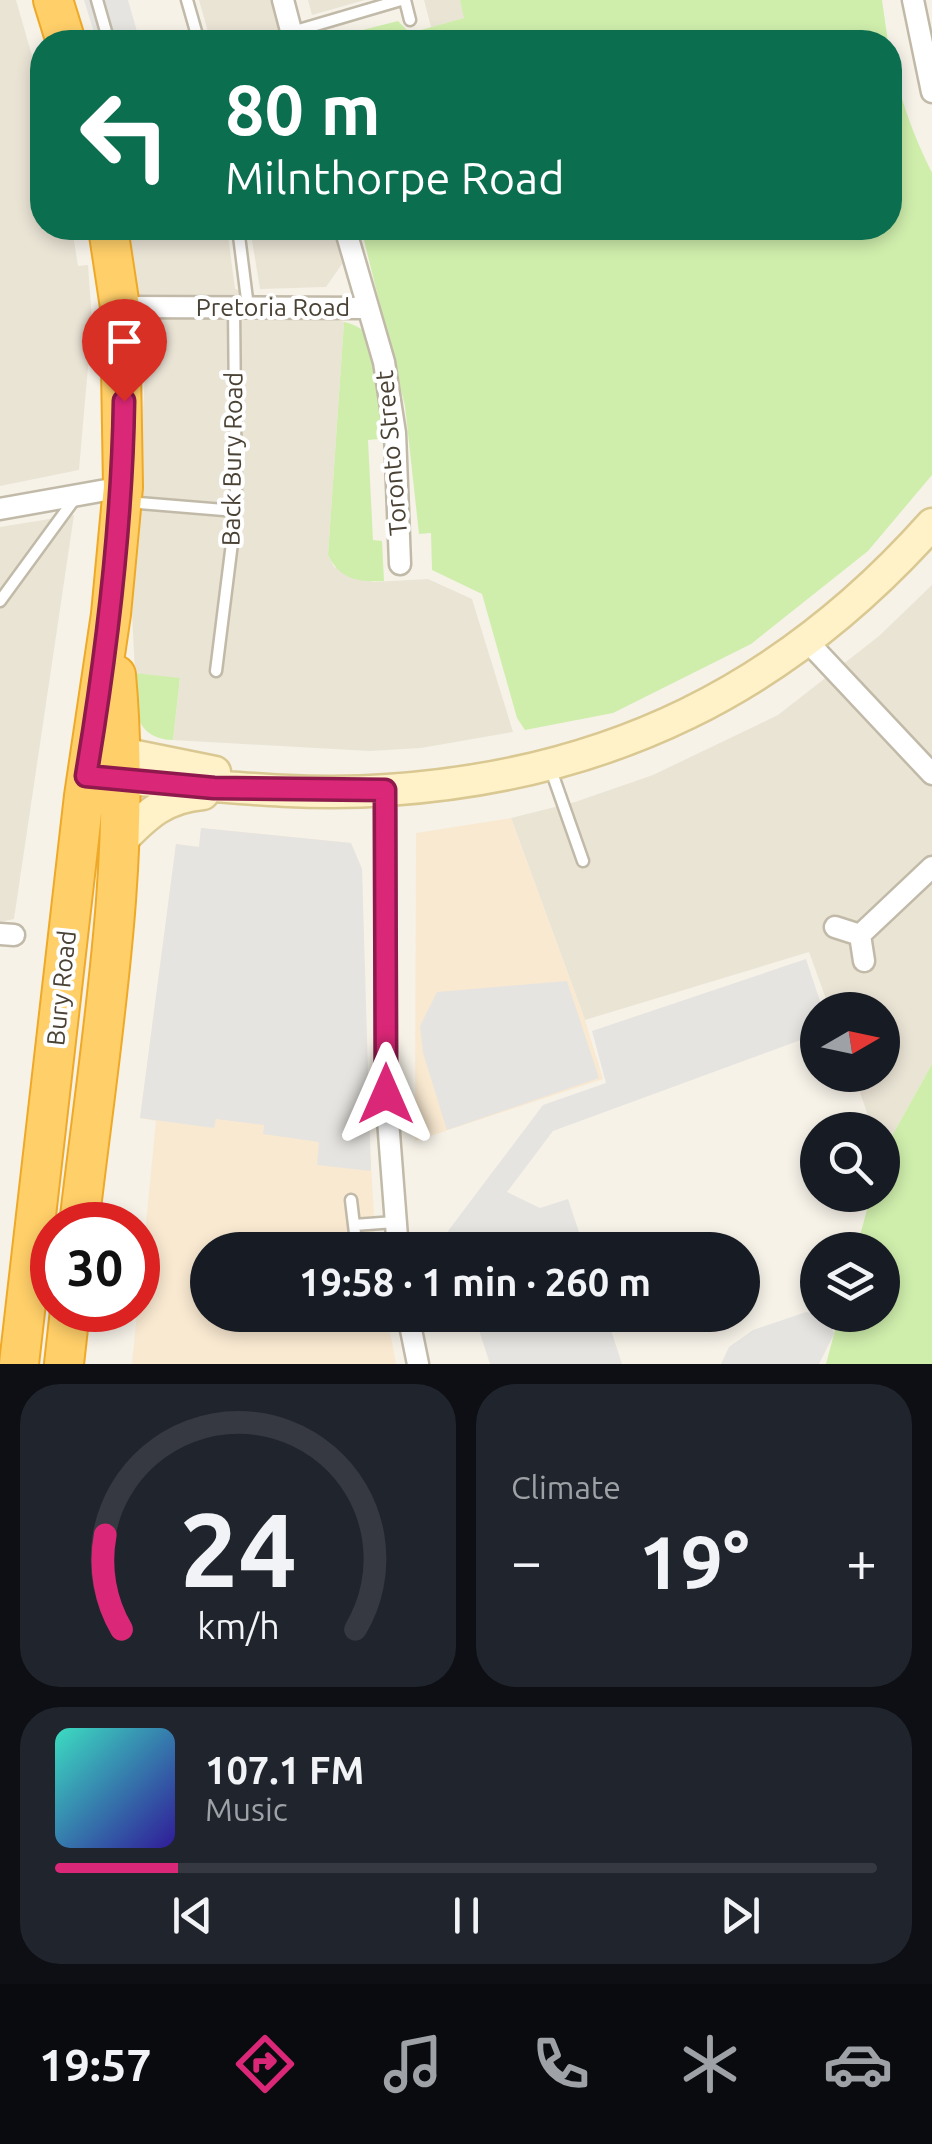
<!DOCTYPE html>
<html lang="en">
<head>
<meta charset="utf-8">
<style>
  :root { --surface:#171b24; --page:#20242c; --text:#f1f3f6; --muted:#9ea1a6; --line:#363941; --accent:#db2777 }
  body { margin:0; font-family:Ubuntu,sans-serif; background:var(--page); color:var(--text); height:100vh; display:flex; flex-direction:column; font-size:38px; white-space:nowrap }
  * { box-sizing:border-box; margin:0 }
  p { font-size:32px; color:var(--muted) }
  .icon { flex:none; width:55px; height:55px; fill:none; stroke:currentColor; stroke-width:2; stroke-linecap:round; stroke-linejoin:round }
  .map { position:relative; height:1364px; overflow:hidden }
  .panel { display:flex; flex-direction:column; gap:20px; padding:20px; background:#0d0f14; flex:1 }
  .panel>* { flex:none }
  .banner { position:absolute; left:30px; top:30px; width:872px; height:210px; border-radius:40px; box-shadow:0 5px 15px #0003; background:#0b6e4f; color:#fff; overflow:hidden }
  .needle { width:65px; rotate:81deg }
  .fabs { position:absolute; left:800px; top:992px; display:grid; gap:20px }
  .fabs a { display:grid; place-items:center; width:100px; height:100px; border-radius:50%; background:var(--surface); box-shadow:0 5px 15px #0003; font-size:50px }
  .speed { position:absolute; left:30px; top:1202px; display:flex; gap:20px; font-size:50px; font-weight:700; text-align:center }
  .speed>* { display:grid; place-content:center; width:130px; height:130px; border-radius:50%; background:var(--surface); box-shadow:0 5px 15px #0003; line-height:1 }
  .speed .limit { border:15px solid #d22; background:#fff; color:#111 }
  .pin { position:absolute; display:grid; place-items:center; width:85px; height:85px; color:#fff; margin:-102px -42px; border-radius:50% 50% 50% 0; rotate:-45deg; box-shadow:0 0 10px #0007 }
  .pin .icon { rotate:45deg }
  .me { position:absolute; width:110px; margin:-55px; rotate:0deg; stroke-linejoin:round; filter:drop-shadow(0 0 8px #0008) }
  .turn { display:flex; align-items:center; gap:35px; height:210px; padding:0 30px; font-size:45px }
  .turn .icon { width:130px; height:130px; stroke-width:2.5 }
  .turn b { display:block; font-size:70px; line-height:85px }
  .big { font-size:75px; font-weight:600; line-height:1.1 }
  .panel .widget { flex:1; display:flex; flex-direction:column; justify-content:center; gap:15px; min-width:0; padding:0 35px; border-radius:40px; background:var(--page) }
  .panel .dial { align-items:center; gap:0 }
  .dial svg { height:260px; overflow:visible; fill:none; stroke:var(--line); stroke-width:7; stroke-linecap:round; text-anchor:middle }
  .dial text { fill:var(--text); stroke:none }
  .song { display:flex; align-items:center; gap:30px }
  .cover { width:120px; height:120px; border-radius:15px; background:linear-gradient(135deg,hsl(170 70% 55%),hsl(250 70% 35%)) }
  .played { height:10px; border-radius:5px; background:linear-gradient(90deg,var(--accent) 15%,var(--line) 15%) }
  .keys { display:flex; justify-content:space-around; direction:ltr }
  .heat { display:flex; justify-content:space-between; align-items:center; font-size:55px; direction:ltr }
  .panel .tiles { flex:1; display:grid; gap:20px; grid-template-columns:1fr 1fr }
  .widget:last-child { grid-column:span 2 }
  .trip { position:absolute; left:190px; top:1232px; width:570px; height:100px; border-radius:50px; background:var(--surface); box-shadow:0 5px 15px #0003; font-weight:600; line-height:100px; text-align:center }
  .dock { display:flex; height:160px; justify-content:space-around; align-items:center; background:#090b0e; color:var(--muted) }
  .dock .icon { width:70px; height:70px }
  .dock .current { color:var(--accent) }
  .dock b { font-size:45px; color:var(--text) }
  .map>svg:first-child { display:block }
  .residential { fill:#eae4d5 }
  .commercial { fill:#f9e9d1 }
  .green { fill:#cfeeac }
  .parking { fill:#e6e4e0 }
  .lines { fill:none; stroke-linecap:round; stroke-linejoin:round }
  .lane-casing { stroke:#c2baa9; stroke-width:15 }
  .street-casing { stroke:#c2baa9; stroke-width:25 }
  .secondary-casing { stroke:#dac892; stroke-width:35 }
  .highway-casing { stroke:#efa928; stroke-width:42 }
  .lane { stroke:#fff; stroke-width:10 }
  .street { stroke:#fff; stroke-width:20 }
  .secondary { stroke:#fff2c8; stroke-width:30 }
  .highway { stroke:#ffcf69; stroke-width:38 }
  .route-casing { stroke:#8e194d; stroke-width:25 }
  .route { stroke:#db2777; stroke-width:18 }
  .labels { text-anchor:middle; stroke-width:8; stroke-linejoin:round; paint-order:stroke }
  .street-label { font-size:25px; fill:#4a4235; stroke:#fff }
</style>
</head>
<body>
<div class="map">
<svg width="932" height="1364" viewBox="0 0 932 1364">
  <rect width="100%" height="100%" fill="#f6f2e8"/>
  <path class="residential" d="M0,0H16L42,91V228H72L78,266L88,265L92,321L79,470L0,486Z
    M199,0H272L284,42H211Z
    M308,0H365L312,15Z
    M424,0H460L465,18L431,27Z
    M128,228H227L235,289L344,322L328,555L334,567L373,582L428,579L472,599L513,732L421,748L369,751L173,740L180,679L135,673L132,614L146,355Z
    M250,228H333L342,264L326,287L260,289Z
    M74,515L14,919L0,922V527Z
    M932,585V1064L883,1152L882,1130H873L854,1075H882V1010H830L809,952L585,1020L511,818L575,802L653,775L778,715L879,636Z"/>
  <path class="commercial" d="M511,818L585,1020L603,1079L415,1141L416,833Z
    M201,828L351,843L362,869L367,1097L376,1250H208V1315H387L396,1364H132L156,1121L140,1118L176,844L199,847Z"/>
  <path class="green" d="M460,0H882L888,42H315L398,21L410,33L464,18Z
    M890,51C899,95 912,133 932,173V475L868,551L751,644L613,713L525,730L517,718L482,594L432,570L431,533L419,534L405,406L361,228H890Z
    M344,322C393,332 385,398 390,438L368,440L373,540L382,541L384,581C359,582 340,580 328,555Z
    M135,673L180,678L173,740C133,739 133,704 135,673Z
    M932,1064V1364H826L839,1315H882V1250H856L871,1195H882L883,1152Z"/>
  <path class="parking" d="M84,0H128L140,42H97Z
    M201,828L351,843L362,869L371,1171L317,1165L319,1142L263,1134L264,1125L216,1119L214,1128L140,1118L176,844L199,847Z
    M806,959L823,1010H818L817,1034L553,1131L507,1192L540,1208L568,1199L585,1250H453L448,1231L543,1105L606,1083L592,1031Z
    M567,981L599,1078L447,1130L423,1053L420,1026L437,992Z
    M806,1312L828,1315L834,1334L819,1364H721L729,1347L753,1330Z
    M474,1315H606L622,1364H490Z"/>
  <g class="lines">
    <g class="lane-casing">
      <path id="lane" d="M97,0L109,42
        M187,0L199,42
        M405,0L410,20
        M292,32L401,0
        M238,228L248,307
        M127,502L236,511
        M0,601L76,497
        M216,671L236,511L234,308
        M551,770L583,861
        M351,1200L357,1250
        M354,1225L395,1222"/>
    </g>
    <g class="street-casing">
      <path id="street" d="M283,0L294,42
        M913,0L932,92
        M345,228L384,362L395,433L400,564
        M120,307L367,308
        M0,509L123,487
        M807,641L932,774
        M385,791L386,1094L398,1250
        M835,927L860,935L864,961
        M0,934L14,935
        M860,935L932,867
        M408,1315L418,1364"/>
    </g>
    <g class="secondary-casing">
      <path id="secondary" d="M100,763L121,753L215,772
        M100,777C195,783 292,797 388,790C609,775 784,690 932,524
        M121,841C146,815 165,797 203,794"/>
    </g>
    <g class="highway-casing">
      <path id="highway" d="M53,0L66,42
        M79,1225C100,1043 133,858 116,675
        M19,1364L84,796L111,614L123,487L120,307L108,228
        M64,1364L70,1310"/>
    </g>
    <use href="#lane" class="lane"/>
    <use href="#street" class="street"/>
    <use href="#secondary" class="secondary"/>
    <use href="#highway" class="highway"/>
  </g>
  <g class="lines">
    <g class="route-casing">
      <path id="route" d="M124,401C122,527 107,651 86,776L214,788L385,790L386,1094"/>
    </g>
    <use href="#route" class="route"/>
  </g>
  <g class="labels">
    <g class="street-label">
      <text x="273" y="316">Pretoria Road</text>
      <text transform="translate(391 453) rotate(-95)" y="9">Toronto Street</text>
      <text transform="translate(232 459) rotate(-89)" y="9">Back Bury Road</text>
      <text transform="translate(61 988) rotate(-84)" y="9">Bury Road</text>
    </g>
  </g>
</svg>
<div class="fabs">
<a><svg class="needle" viewBox="-14 -14 28 28"><path d="M0-13l5 13h-10z" fill="#e53935"/><path d="M0 13l5-13h-10z" fill="#9ea1a6"/></svg></a>
<a><svg class="icon" aria-label="search" viewBox="0 0 24 24"><circle cx="10" cy="10" r="6"/><path d="M15 15l6 6"/></svg></a>
<a><svg class="icon" aria-label="layers" viewBox="0 0 24 24"><path d="M12 4l9 5-9 5-9-5zM3 14l9 5 9-5"/></svg></a>
</div>
<div class="speed"><div class="limit">30</div></div>
<div class="pin" style="left:124px;top:401px;background:#d93025"><svg class="icon" aria-label="arrive" viewBox="0 0 24 24"><path d="M6 21V4h12l-3 4 3 4H6"/></svg></div>
<svg class="me" style="left:386px;top:1094px" viewBox="-20 -20 40 40"><path d="M0-17L14 15 0 8-14 15z" fill="#db2777" stroke="#fff" stroke-width="4"/></svg>
<div class="trip">19:58 · 1 min · 260 m</div>
<div class="banner">
<div class="turn"><svg class="icon" aria-label="left" viewBox="0 0 24 24"><path d="M17 20v-9H6M10 6l-5 5 5 5"/></svg><div><b>80 m</b>Milnthorpe Road</div></div>
</div>
</div>
<section class="panel">
<div class="tiles">
<div class="widget dial"><svg viewBox="0 0 100 80">
<path d="M14 69A42 42 0 1 1 86 69"/>
<path d="M14 69A42 42 0 0 1 9 40" stroke="#db2777"/>
<text x="50" y="56" font-size="32" font-weight="700">24</text>
<text x="50" y="72" font-size="11">km/h</text>
</svg></div>
<div class="widget"><p>Climate</p>
<div class="heat"><a>−</a><b class="big">19°</b><a>+</a></div>
</div>
<div class="widget">
<div class="song"><i class="cover"></i><div><b>107.1 FM</b><p>Music</p></div></div>
<div class="played"></div>
<div class="keys"><svg class="icon" aria-label="previous" viewBox="0 0 24 24"><path d="M18 5L8 12l10 7zM5 5v14"/></svg><svg class="icon" aria-label="pause" viewBox="0 0 24 24"><path d="M8 5v14M16 5v14"/></svg><svg class="icon" aria-label="next" viewBox="0 0 24 24"><path d="M6 5l10 7-10 7zM19 5v14"/></svg></div>
</div>
</div>
</section>
<nav class="dock">
<b>19:57</b>
<svg class="icon current" aria-label="directions" viewBox="0 0 24 24"><path d="M12 3l9 9-9 9-9-9zM9 14v-3h6M13 9l2 2-2 2"/></svg>
<svg class="icon" aria-label="music" viewBox="0 0 24 24"><path d="M9 18V5l10-2v13"/><circle cx="6" cy="18" r="3"/><circle cx="16" cy="16" r="3"/></svg>
<svg class="icon" aria-label="phone" viewBox="0 0 24 24"><path d="M5 4h4l2 5-3 2q2 4 5 5l2-3 5 2v4C11 20 4 13 5 4z"/></svg>
<svg class="icon" aria-label="climate" viewBox="0 0 24 24"><path d="M12 3v18M4 7l16 10M4 17L20 7"/></svg>
<svg class="icon" aria-label="car" viewBox="0 0 24 24"><path d="M5 17H2v-5l4-1 3-4h7l3 4 3 1v5h-3M9 17h6M6 11h13"/><circle cx="7" cy="17" r="2"/><circle cx="17" cy="17" r="2"/></svg>
</nav>
</body>
</html>
